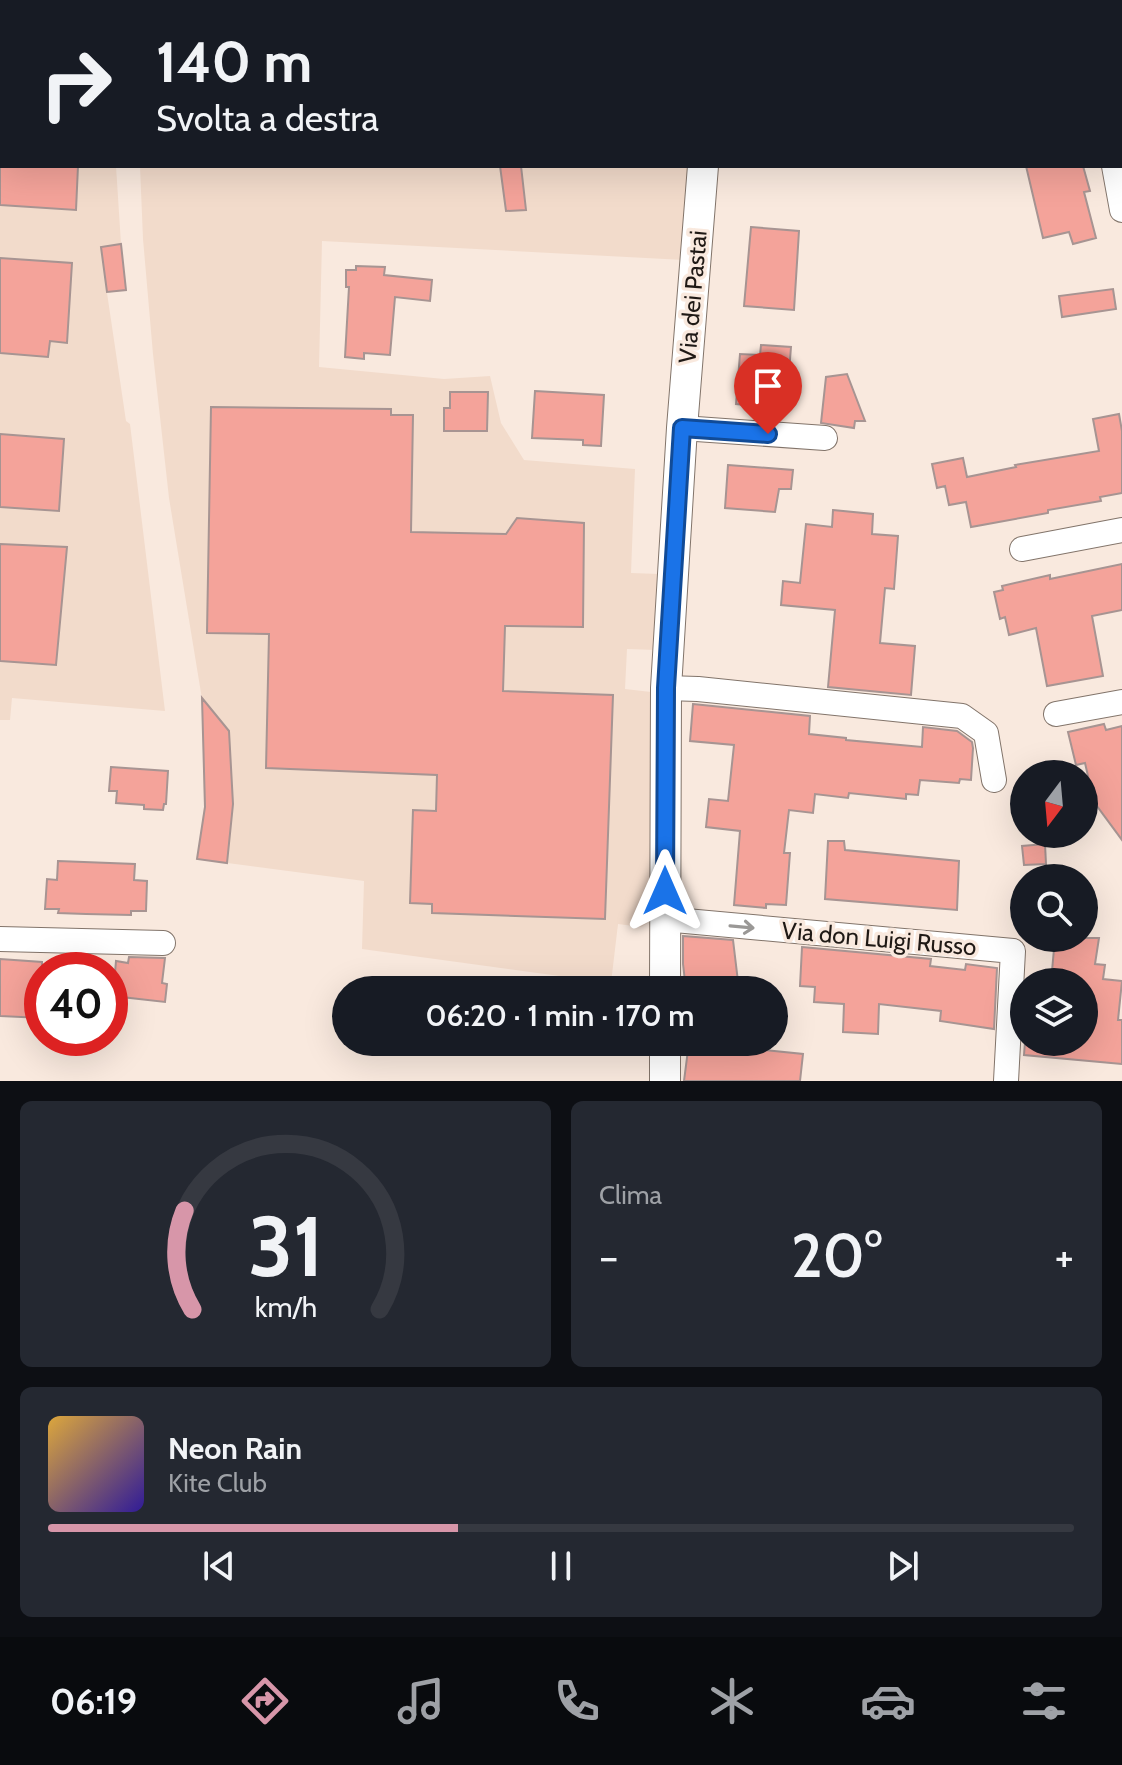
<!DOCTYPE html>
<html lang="it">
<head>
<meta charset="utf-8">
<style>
  :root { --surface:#171b24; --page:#242831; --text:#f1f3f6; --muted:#9ea1a6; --line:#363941; --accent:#d796a9 }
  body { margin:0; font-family:Cabin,sans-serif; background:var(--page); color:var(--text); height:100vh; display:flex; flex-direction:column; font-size:30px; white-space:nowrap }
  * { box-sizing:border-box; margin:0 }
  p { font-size:26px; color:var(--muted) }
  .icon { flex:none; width:44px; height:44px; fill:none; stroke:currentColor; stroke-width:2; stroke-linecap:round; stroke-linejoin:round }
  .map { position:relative; height:1081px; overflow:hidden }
  .details { display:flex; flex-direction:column; gap:20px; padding:20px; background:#0d0f14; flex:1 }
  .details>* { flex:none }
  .banner { position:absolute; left:0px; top:0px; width:1122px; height:168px; box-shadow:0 8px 32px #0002; background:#171b24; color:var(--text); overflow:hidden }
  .needle { width:52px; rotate:196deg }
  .buttons { position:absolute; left:1010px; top:760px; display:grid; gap:16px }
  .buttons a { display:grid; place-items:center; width:88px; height:88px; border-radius:50%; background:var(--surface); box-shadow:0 8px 32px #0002; font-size:40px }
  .speed { position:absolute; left:24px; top:952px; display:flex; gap:16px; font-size:40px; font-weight:700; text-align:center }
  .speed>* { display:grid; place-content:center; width:104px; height:104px; border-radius:50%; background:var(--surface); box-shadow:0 8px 32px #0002; line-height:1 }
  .speed .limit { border:12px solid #d22; background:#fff; color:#111 }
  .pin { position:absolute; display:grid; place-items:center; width:68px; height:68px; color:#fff; margin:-82px -34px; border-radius:50% 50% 50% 0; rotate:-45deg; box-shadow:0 0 8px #0007 }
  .pin .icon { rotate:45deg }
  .me { position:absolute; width:88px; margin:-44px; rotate:0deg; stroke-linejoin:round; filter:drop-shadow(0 0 6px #0008) }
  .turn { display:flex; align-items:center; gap:28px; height:168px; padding:0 24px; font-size:36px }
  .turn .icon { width:104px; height:104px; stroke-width:2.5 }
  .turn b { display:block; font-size:56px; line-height:68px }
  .big { font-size:60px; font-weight:600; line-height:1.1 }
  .details .tile { flex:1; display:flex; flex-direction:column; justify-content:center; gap:12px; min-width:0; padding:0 28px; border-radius:12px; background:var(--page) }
  .details .dial { align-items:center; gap:0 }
  .dial svg { height:208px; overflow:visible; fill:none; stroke:var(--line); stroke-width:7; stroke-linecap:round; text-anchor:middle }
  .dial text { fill:var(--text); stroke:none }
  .song { display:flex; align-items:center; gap:24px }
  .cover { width:96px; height:96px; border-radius:12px; background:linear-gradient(135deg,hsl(40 70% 55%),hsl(250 70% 35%)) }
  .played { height:8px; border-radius:4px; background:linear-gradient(90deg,var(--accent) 40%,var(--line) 40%) }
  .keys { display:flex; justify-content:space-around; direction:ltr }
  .heat { display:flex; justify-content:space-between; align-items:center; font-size:44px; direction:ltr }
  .details .tiles { flex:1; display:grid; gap:20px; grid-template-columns:1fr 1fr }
  .tile:last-child { grid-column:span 2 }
  .trip { position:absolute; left:332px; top:976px; width:456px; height:80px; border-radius:40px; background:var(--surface); box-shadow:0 8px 32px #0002; font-weight:600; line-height:80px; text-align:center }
  .dock { display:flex; height:128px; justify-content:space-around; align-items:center; background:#090b0e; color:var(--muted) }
  .dock .icon { width:56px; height:56px }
  .dock .selected { color:var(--accent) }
  .dock b { font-size:36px; color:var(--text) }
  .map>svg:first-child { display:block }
  .built { fill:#f2dbcb }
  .building { fill:#f4a39a; stroke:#a79492; stroke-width:2 }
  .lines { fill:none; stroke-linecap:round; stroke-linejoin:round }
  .minor-casing { stroke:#82746a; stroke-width:26 }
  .tertiary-casing { stroke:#82746a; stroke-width:32 }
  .minor { stroke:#fff; stroke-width:24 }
  .tertiary { stroke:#fff; stroke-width:30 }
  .oneway { stroke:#9a9896 }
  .route-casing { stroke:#114b97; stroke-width:20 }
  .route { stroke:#1a73e8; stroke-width:14 }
  .labels { text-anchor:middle; stroke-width:7; stroke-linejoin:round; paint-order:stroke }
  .street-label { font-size:24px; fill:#1f1915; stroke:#f9e9de }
</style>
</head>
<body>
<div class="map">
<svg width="1122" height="1081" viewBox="0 0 1122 1081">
  <rect width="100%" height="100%" fill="#f9e9de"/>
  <path class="built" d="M0,0H77V2H2V166H116L121,244L126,290L107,293L126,421L130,424L165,711L12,698L10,720H0Z
    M103,0H700V2H103Z
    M140,166H690L684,260L322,241L319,367L444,379L490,376L501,423L524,460L635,469L631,573L659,574L656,650L627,649L625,689L651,692L649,922L641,927L618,924L611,983L362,949L364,881L197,859L204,807L202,699L169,498L153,354L143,239Z"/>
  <path class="building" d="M0,166H78L76,210L0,205Z
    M500,166H521L526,210L506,211Z
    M1026,166H1083L1090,191L1084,192L1096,238L1073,244L1069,232L1043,238Z
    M751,227L799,231L794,310L744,306Z
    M121,244L126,290L107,292L101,247Z
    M0,258L72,263L67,343L50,341L48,357L0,353Z
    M356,266L385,267L384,275L432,280L430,301L395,297L390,355L364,353V359L345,357L349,287H346V270H356Z
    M1113,289L1116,309L1062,317L1059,296Z
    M761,345L791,347L788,384H784L782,408L736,404L740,354L760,355Z
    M847,374L865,421H855L854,428L821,423L826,377Z
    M535,391L604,395L601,446L583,445V440L532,438Z
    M450,392H488L487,431H444V408H450Z
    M211,407L391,409V415H413L411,532L506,534L517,518L584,523L583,627L505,626L503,691L613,695L605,919L432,913V904L410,903L413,810L436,811L437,775L266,768L269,634L207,633Z
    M1119,414L1122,431V493L1100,497L1101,501L1048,510V513L971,527L966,502L949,505L945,486L937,488L932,464L963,458L967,477L1016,467L1015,465L1099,451L1093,419Z
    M0,434L64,439L59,511L0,507Z
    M728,465L793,470L791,489H779L775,512L725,508Z
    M833,510L873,514L872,534L898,536L894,589L885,588L880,643L915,646L911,695L828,687L835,610L781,605L783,581L800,583L806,524L832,527Z
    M0,544L67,547L56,665L0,661Z
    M1122,564V610L1092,616L1103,676L1047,686L1036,628L1009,635L1005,617L1000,619L994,592L1003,590L1002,586L1050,575V579Z
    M202,698L229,731L233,804L227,863L197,859L205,807Z
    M693,704L810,716L809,734L846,738V740L922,747L923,727L957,731L972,742L973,748L971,780L960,779L959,783L920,780L918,795L906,794V799L849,793L848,798L815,794L813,813L789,810L784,853H790L786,905L766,904V908L734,905L740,831L706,827L709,799L728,801L734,745L690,741Z
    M1104,724L1106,730L1122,726V840L1094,802L1085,763L1076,765L1068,732Z
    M111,767L168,771L166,804H164L163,810L144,809V805L116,803L117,791H109Z
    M828,841H844L845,850L959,861L957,910L825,899Z
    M1045,844L1046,864L1024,865L1022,846Z
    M58,861L135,864L134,880L147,881L146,911H131V915L86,914L58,913L59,909H45L47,879L57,880Z
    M683,936L733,940L739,990H686L683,964Z
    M1055,938H1099L1095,964L1105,965L1103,979L1122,981L1118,1020H1122V1064L1024,1055L1025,1042H1084V982H1051Z
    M802,947L931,959L930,966L965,970L966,964L997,968L994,1029L940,1021L941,1011L879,1004L878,1034L843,1032L844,1004L814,1002L815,987L800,986Z
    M129,957L165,958L162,983L167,984L165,1002L113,996L116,961L128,963Z
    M0,959L42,962V1018L0,1016Z
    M689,1042L803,1054L800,1081H684Z"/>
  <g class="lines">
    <g class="minor-casing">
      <path id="minor" d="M747,0V2
        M824,2V0
        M1114,166L1122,210
        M682,428L825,438
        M1022,549L1122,530
        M666,688L698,689L962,716L986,733L994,780
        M1056,714L1122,702
        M664,919L1013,951L1006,1081
        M0,939L163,943"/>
    </g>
    <g class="tertiary-casing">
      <path id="tertiary" d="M713,2V0
        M665,990L666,688L682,428L703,166
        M665,1042V1081"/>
    </g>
    <use href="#minor" class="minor"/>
    <use href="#tertiary" class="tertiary"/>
  </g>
  <defs><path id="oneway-shaft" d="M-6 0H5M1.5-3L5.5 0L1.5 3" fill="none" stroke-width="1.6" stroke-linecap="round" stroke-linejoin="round" transform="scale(2)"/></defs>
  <use class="oneway" href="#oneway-shaft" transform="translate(742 927) rotate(5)"/>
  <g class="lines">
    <g class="route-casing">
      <path id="route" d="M665,891L666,688L682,428L768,434"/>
    </g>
    <use href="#route" class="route"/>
  </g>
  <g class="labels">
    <g class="street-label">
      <text transform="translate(693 297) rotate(-85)" y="8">Via dei Pastai</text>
      <text transform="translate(879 939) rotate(5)" y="8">Via don Luigi Russo</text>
    </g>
  </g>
</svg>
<div class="buttons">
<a><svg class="needle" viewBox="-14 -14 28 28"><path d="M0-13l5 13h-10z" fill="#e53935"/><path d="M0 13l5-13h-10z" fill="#9ea1a6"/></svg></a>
<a><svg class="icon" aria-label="search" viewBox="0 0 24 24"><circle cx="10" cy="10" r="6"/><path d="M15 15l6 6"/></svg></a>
<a><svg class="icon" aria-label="layers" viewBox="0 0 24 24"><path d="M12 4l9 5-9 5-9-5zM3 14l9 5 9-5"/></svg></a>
</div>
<div class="speed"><div class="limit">40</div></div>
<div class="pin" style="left:768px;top:434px;background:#d93025"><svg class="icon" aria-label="arrive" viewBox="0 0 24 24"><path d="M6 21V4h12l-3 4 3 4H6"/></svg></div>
<svg class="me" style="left:665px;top:891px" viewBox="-20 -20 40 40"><path d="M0-17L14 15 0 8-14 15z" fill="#1a73e8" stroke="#fff" stroke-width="4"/></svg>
<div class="trip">06:20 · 1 min · 170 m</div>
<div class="banner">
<div class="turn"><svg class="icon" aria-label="right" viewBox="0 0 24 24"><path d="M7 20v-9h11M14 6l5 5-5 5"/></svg><div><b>140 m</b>Svolta a destra</div></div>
</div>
</div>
<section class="details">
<div class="tiles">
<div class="tile dial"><svg viewBox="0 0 100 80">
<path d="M14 69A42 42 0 1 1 86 69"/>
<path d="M14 69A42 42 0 0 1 11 31" stroke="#d796a9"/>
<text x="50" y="56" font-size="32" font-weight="700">31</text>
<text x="50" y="72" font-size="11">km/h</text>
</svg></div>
<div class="tile"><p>Clima</p>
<div class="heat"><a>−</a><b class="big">20°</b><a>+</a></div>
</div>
<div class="tile">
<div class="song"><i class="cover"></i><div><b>Neon Rain</b><p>Kite Club</p></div></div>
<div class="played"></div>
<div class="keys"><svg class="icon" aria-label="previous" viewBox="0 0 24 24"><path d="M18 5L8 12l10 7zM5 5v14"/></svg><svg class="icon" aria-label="pause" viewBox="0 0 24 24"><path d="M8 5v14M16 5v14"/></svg><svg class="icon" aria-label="next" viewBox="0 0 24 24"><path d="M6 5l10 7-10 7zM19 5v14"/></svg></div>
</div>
</div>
</section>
<nav class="dock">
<b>06:19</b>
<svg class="icon selected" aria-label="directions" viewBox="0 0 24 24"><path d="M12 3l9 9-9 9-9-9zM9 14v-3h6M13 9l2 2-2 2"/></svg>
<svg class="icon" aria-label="music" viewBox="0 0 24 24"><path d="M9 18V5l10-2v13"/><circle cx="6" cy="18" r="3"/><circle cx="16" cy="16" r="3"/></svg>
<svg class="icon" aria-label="phone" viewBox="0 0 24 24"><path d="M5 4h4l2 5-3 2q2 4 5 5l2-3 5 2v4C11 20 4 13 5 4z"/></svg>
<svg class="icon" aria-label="climate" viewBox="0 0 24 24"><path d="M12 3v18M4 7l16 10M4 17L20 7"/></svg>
<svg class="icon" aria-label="car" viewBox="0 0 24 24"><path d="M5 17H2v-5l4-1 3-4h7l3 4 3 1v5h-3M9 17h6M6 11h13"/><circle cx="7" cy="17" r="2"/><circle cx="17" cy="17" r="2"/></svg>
<svg class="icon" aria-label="filters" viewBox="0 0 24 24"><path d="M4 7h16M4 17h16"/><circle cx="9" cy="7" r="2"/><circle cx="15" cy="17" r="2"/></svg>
</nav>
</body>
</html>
